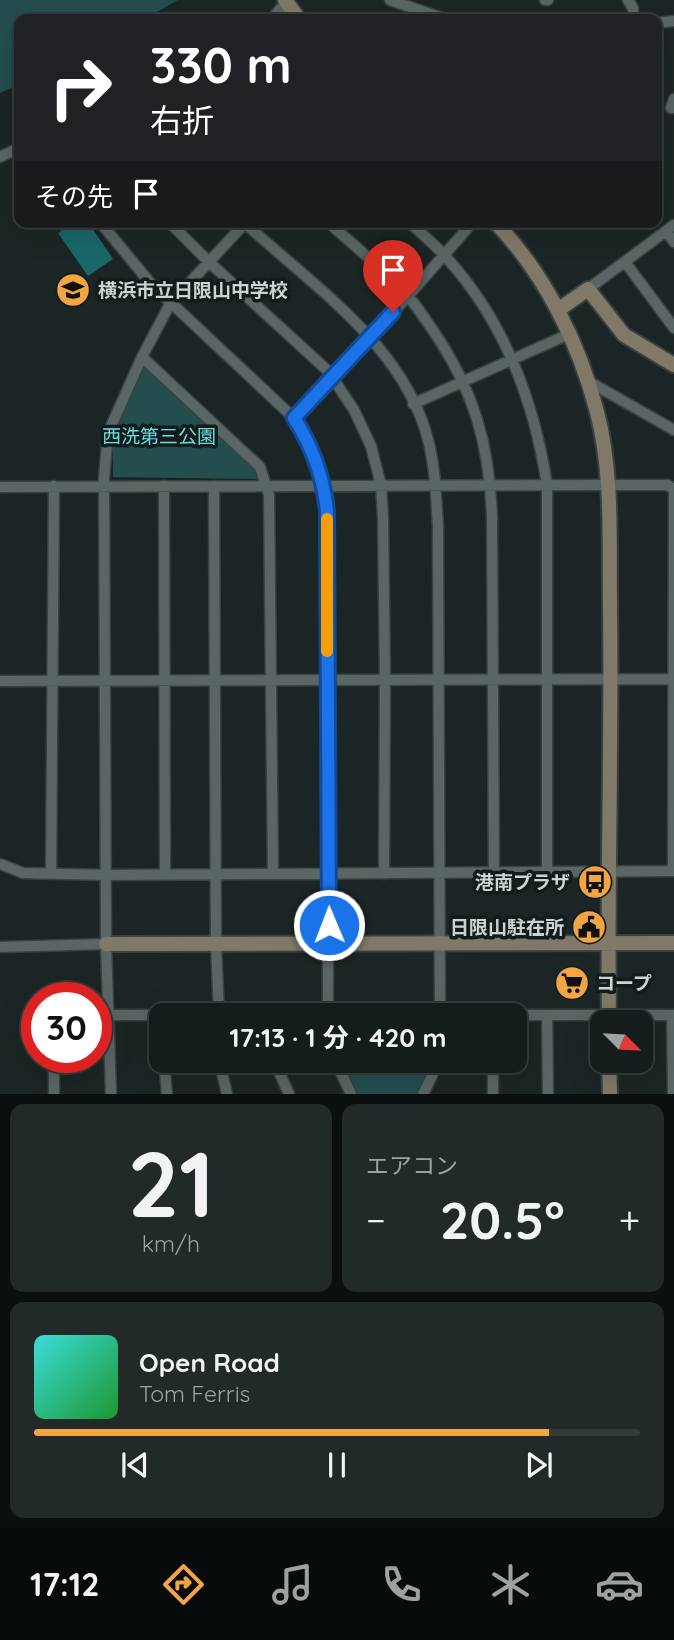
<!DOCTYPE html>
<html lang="ja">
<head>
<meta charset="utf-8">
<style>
  :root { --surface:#151c1c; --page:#222929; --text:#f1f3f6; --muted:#9da1a3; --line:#343a3b; --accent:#f2a540 }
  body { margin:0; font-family:Quicksand,"Noto Sans JP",sans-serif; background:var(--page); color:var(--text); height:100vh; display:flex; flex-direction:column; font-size:26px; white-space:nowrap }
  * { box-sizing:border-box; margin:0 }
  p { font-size:23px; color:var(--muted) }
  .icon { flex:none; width:38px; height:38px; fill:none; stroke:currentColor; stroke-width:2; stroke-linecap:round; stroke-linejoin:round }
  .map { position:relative; height:1094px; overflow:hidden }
  .sheet { display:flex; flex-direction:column; gap:10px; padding:10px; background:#0c0f0f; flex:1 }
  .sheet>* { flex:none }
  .guide { position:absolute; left:14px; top:14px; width:648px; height:214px; border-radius:14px; box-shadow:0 7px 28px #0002,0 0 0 2px var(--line); background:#202124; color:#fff; overflow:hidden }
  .needle { width:46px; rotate:114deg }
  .tools { position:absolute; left:590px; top:1010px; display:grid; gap:14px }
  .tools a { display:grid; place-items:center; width:63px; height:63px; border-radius:14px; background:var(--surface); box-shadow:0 7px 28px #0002,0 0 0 2px var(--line); font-size:35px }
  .speed { position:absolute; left:21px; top:982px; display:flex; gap:14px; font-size:35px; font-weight:700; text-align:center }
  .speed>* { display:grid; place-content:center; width:91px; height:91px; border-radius:50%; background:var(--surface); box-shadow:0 7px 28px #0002,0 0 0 2px var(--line); line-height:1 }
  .speed .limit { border:10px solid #d22; background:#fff; color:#111 }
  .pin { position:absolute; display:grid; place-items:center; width:60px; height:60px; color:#fff; margin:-72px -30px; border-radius:50% 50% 50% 0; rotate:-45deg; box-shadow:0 0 7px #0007 }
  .pin .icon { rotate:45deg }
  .me { position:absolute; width:77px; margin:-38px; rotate:359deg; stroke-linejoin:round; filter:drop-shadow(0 0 5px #0008) }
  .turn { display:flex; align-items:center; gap:24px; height:147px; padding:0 21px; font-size:32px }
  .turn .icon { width:91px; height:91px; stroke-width:2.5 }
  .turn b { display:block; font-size:49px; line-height:60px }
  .then { display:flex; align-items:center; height:66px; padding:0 21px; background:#0003; gap:14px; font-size:26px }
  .big { font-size:52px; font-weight:700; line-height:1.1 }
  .sheet .widget { flex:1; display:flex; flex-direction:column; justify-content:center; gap:10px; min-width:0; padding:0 24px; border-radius:14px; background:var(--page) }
  .sheet .dial { align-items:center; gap:0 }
  .dial b { font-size:91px; line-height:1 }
  .song { display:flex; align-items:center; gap:21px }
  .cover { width:84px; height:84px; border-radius:10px; background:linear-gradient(135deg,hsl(180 70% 55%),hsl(130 70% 35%)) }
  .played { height:7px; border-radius:4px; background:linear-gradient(90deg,var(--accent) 85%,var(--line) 85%) }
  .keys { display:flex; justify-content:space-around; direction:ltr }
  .heat { display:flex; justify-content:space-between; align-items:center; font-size:38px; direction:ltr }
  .sheet .tiles { flex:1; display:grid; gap:10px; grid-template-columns:1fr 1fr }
  .widget:last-child { grid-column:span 2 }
  .trip { position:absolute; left:149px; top:1003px; width:378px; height:70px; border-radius:14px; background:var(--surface); box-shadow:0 7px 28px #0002,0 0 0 2px var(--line); font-weight:700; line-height:70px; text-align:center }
  .tabs { display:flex; height:112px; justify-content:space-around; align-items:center; background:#080b0b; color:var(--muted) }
  .tabs .icon { width:49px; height:49px }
  .tabs .active { color:var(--accent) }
  .tabs b { font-size:32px; color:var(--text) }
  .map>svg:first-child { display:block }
  .green { fill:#244e4e }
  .water { fill:#196769 }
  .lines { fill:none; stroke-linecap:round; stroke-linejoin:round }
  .street-casing { stroke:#3a4141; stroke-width:13 }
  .secondary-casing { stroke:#3a4141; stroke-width:18 }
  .street { stroke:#5a6565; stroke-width:10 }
  .secondary { stroke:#807968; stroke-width:14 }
  .route-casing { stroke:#114b97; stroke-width:18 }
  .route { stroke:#1a73e8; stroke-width:12 }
  .slow { stroke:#f59e0b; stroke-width:12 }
  .labels { text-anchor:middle; stroke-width:7; stroke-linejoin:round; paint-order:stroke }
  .poi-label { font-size:19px; font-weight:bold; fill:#cdd3d3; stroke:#131c1c; text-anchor:start }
  .park-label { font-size:19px; fill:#6cdcde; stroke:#131c1c }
</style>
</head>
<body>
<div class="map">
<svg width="674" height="1094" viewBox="0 0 674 1094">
  <rect width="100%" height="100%" fill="#1c2525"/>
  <path class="green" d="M0,0H178L145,19H19V84L0,93Z
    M149,367L246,457L256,471L257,479L113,477V432L144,368Z
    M342,1061H430L426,1075L417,1094H357Z"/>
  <path class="water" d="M73,222H88L113,259L88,276L58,233Z"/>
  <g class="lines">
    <g class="street-casing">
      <path id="street" d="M390,0L445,19
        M545,0H548
        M628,0L633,8V19
        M272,19L280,9L289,5
        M656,23L674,21
        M674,99L671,108H674
        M0,157L19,148
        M100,222L152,285L294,418L317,459L325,485L327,511L328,1015
        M169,222L209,262L328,371L354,410L371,446L381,485L383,517L385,680L384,874
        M244,222C309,283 394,338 424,426C435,458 436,494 438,527L440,1015
        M328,222C353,245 380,266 403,290C414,302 423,316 432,329C474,390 490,446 492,519L494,872
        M409,222C421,233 434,244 445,256C504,320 534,400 547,485V872
        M666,231L674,242
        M625,262L674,328
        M588,289L674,225
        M142,357L260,467L269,495L273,872
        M588,381L674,430
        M413,404L569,334
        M294,418L408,296L473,222
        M164,486L165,873
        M214,486L216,943L219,1015
        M0,487L607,485H668L674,490
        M0,681L674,679
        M0,864L23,873L107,875L674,871
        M673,871L674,488
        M51,874L54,486
        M0,947L106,944
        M96,1015H436
        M514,1015H674
        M547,1015L548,1094
        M672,1015L673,1094
        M54,1057V1094
        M164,1060L167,1094
        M219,1060L227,1094
        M278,1060L280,1074L289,1094
        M335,1060L351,1094
        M493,1060V1094
        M111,1094L106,944L104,478L108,433L142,357L170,304L246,222
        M423,1094L432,1076L435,1060"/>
    </g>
    <g class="secondary-casing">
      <path id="secondary" d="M285,0L299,19
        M495,222C545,274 579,343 597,412C613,473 609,540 610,602C612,742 607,882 609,1022
        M558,310L588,289L624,335L674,365
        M106,944L674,943
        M609,1060L610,1094"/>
    </g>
    <use href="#street" class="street"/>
    <use href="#secondary" class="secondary"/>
  </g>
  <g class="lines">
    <g class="route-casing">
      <path id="route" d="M329,925L327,511C323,476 313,448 294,418L393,312"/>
    </g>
    <use href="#route" class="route"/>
    <path class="slow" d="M327,519V651"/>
  </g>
  <defs>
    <g id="school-disc" transform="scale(1.75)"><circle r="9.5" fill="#f2a540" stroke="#131c1c"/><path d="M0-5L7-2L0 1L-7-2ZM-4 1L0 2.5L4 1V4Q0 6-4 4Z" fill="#111"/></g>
    <g id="bus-disc" transform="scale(1.75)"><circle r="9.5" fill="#f2a540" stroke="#131c1c"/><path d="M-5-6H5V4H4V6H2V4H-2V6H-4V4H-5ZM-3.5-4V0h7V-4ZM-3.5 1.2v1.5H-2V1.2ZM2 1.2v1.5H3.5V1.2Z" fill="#111"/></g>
    <g id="civic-disc" transform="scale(1.75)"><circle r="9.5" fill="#f2a540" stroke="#131c1c"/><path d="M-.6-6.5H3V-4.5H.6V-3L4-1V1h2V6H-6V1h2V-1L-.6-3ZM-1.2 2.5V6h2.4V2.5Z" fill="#111"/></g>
    <g id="supermarket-disc" transform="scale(1.75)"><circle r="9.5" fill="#f2a540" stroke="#131c1c"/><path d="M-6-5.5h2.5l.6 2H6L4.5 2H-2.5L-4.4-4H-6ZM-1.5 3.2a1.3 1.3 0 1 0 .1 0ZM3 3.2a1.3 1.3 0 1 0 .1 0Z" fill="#111"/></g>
  </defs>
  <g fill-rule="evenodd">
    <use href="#school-disc" x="73" y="290"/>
    <use href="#bus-disc" x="595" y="882"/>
    <use href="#civic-disc" x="589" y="927"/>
    <use href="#supermarket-disc" x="572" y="983"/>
  </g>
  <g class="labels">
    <g class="poi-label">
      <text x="98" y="297">横浜市立日限山中学校</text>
      <text x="570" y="889" text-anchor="end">港南プラザ</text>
      <text x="564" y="934" text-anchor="end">日限山駐在所</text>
      <text x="596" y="990">コープ</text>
    </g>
    <g class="park-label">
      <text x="159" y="443">西洗第三公園</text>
    </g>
  </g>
</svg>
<div class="tools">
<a><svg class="needle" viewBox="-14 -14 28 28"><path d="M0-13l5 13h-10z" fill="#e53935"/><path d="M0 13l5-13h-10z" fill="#9da1a3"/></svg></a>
</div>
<div class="speed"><div class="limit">30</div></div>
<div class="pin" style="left:393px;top:312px;background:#d93025"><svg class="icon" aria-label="arrive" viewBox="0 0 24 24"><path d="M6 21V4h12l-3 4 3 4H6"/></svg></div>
<svg class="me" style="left:329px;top:925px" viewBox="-20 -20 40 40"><circle r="17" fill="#1a73e8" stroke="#fff" stroke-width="3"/><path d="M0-11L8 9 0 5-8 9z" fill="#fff"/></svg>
<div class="trip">17:13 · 1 分 · 420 m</div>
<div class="guide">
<div class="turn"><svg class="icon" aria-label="right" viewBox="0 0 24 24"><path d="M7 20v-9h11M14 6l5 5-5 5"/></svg><div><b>330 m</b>右折</div></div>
<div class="then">その先<svg class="icon" aria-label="arrive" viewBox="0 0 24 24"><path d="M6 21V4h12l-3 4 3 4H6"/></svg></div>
</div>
</div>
<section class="sheet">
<div class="tiles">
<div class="widget dial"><b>21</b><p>km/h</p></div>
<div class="widget"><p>エアコン</p>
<div class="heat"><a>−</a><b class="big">20.5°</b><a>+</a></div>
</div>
<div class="widget">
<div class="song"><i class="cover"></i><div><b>Open Road</b><p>Tom Ferris</p></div></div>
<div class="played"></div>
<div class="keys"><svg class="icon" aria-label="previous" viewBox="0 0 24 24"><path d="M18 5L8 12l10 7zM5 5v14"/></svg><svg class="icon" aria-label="pause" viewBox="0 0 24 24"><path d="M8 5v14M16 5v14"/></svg><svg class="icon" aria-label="next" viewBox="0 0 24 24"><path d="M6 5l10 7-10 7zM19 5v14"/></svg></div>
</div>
</div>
</section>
<nav class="tabs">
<b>17:12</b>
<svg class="icon active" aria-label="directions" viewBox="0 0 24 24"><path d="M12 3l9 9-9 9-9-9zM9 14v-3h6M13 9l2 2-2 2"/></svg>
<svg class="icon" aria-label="music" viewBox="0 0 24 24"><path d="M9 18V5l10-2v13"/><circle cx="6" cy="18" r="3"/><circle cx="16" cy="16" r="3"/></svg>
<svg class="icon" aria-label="phone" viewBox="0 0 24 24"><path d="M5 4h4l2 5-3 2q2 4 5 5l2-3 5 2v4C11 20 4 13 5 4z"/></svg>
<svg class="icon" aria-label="climate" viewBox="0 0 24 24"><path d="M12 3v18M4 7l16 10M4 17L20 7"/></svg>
<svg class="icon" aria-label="car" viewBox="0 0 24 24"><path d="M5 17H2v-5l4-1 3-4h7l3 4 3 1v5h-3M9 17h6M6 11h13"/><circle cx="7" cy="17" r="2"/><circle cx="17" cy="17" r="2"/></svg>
</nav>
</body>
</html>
